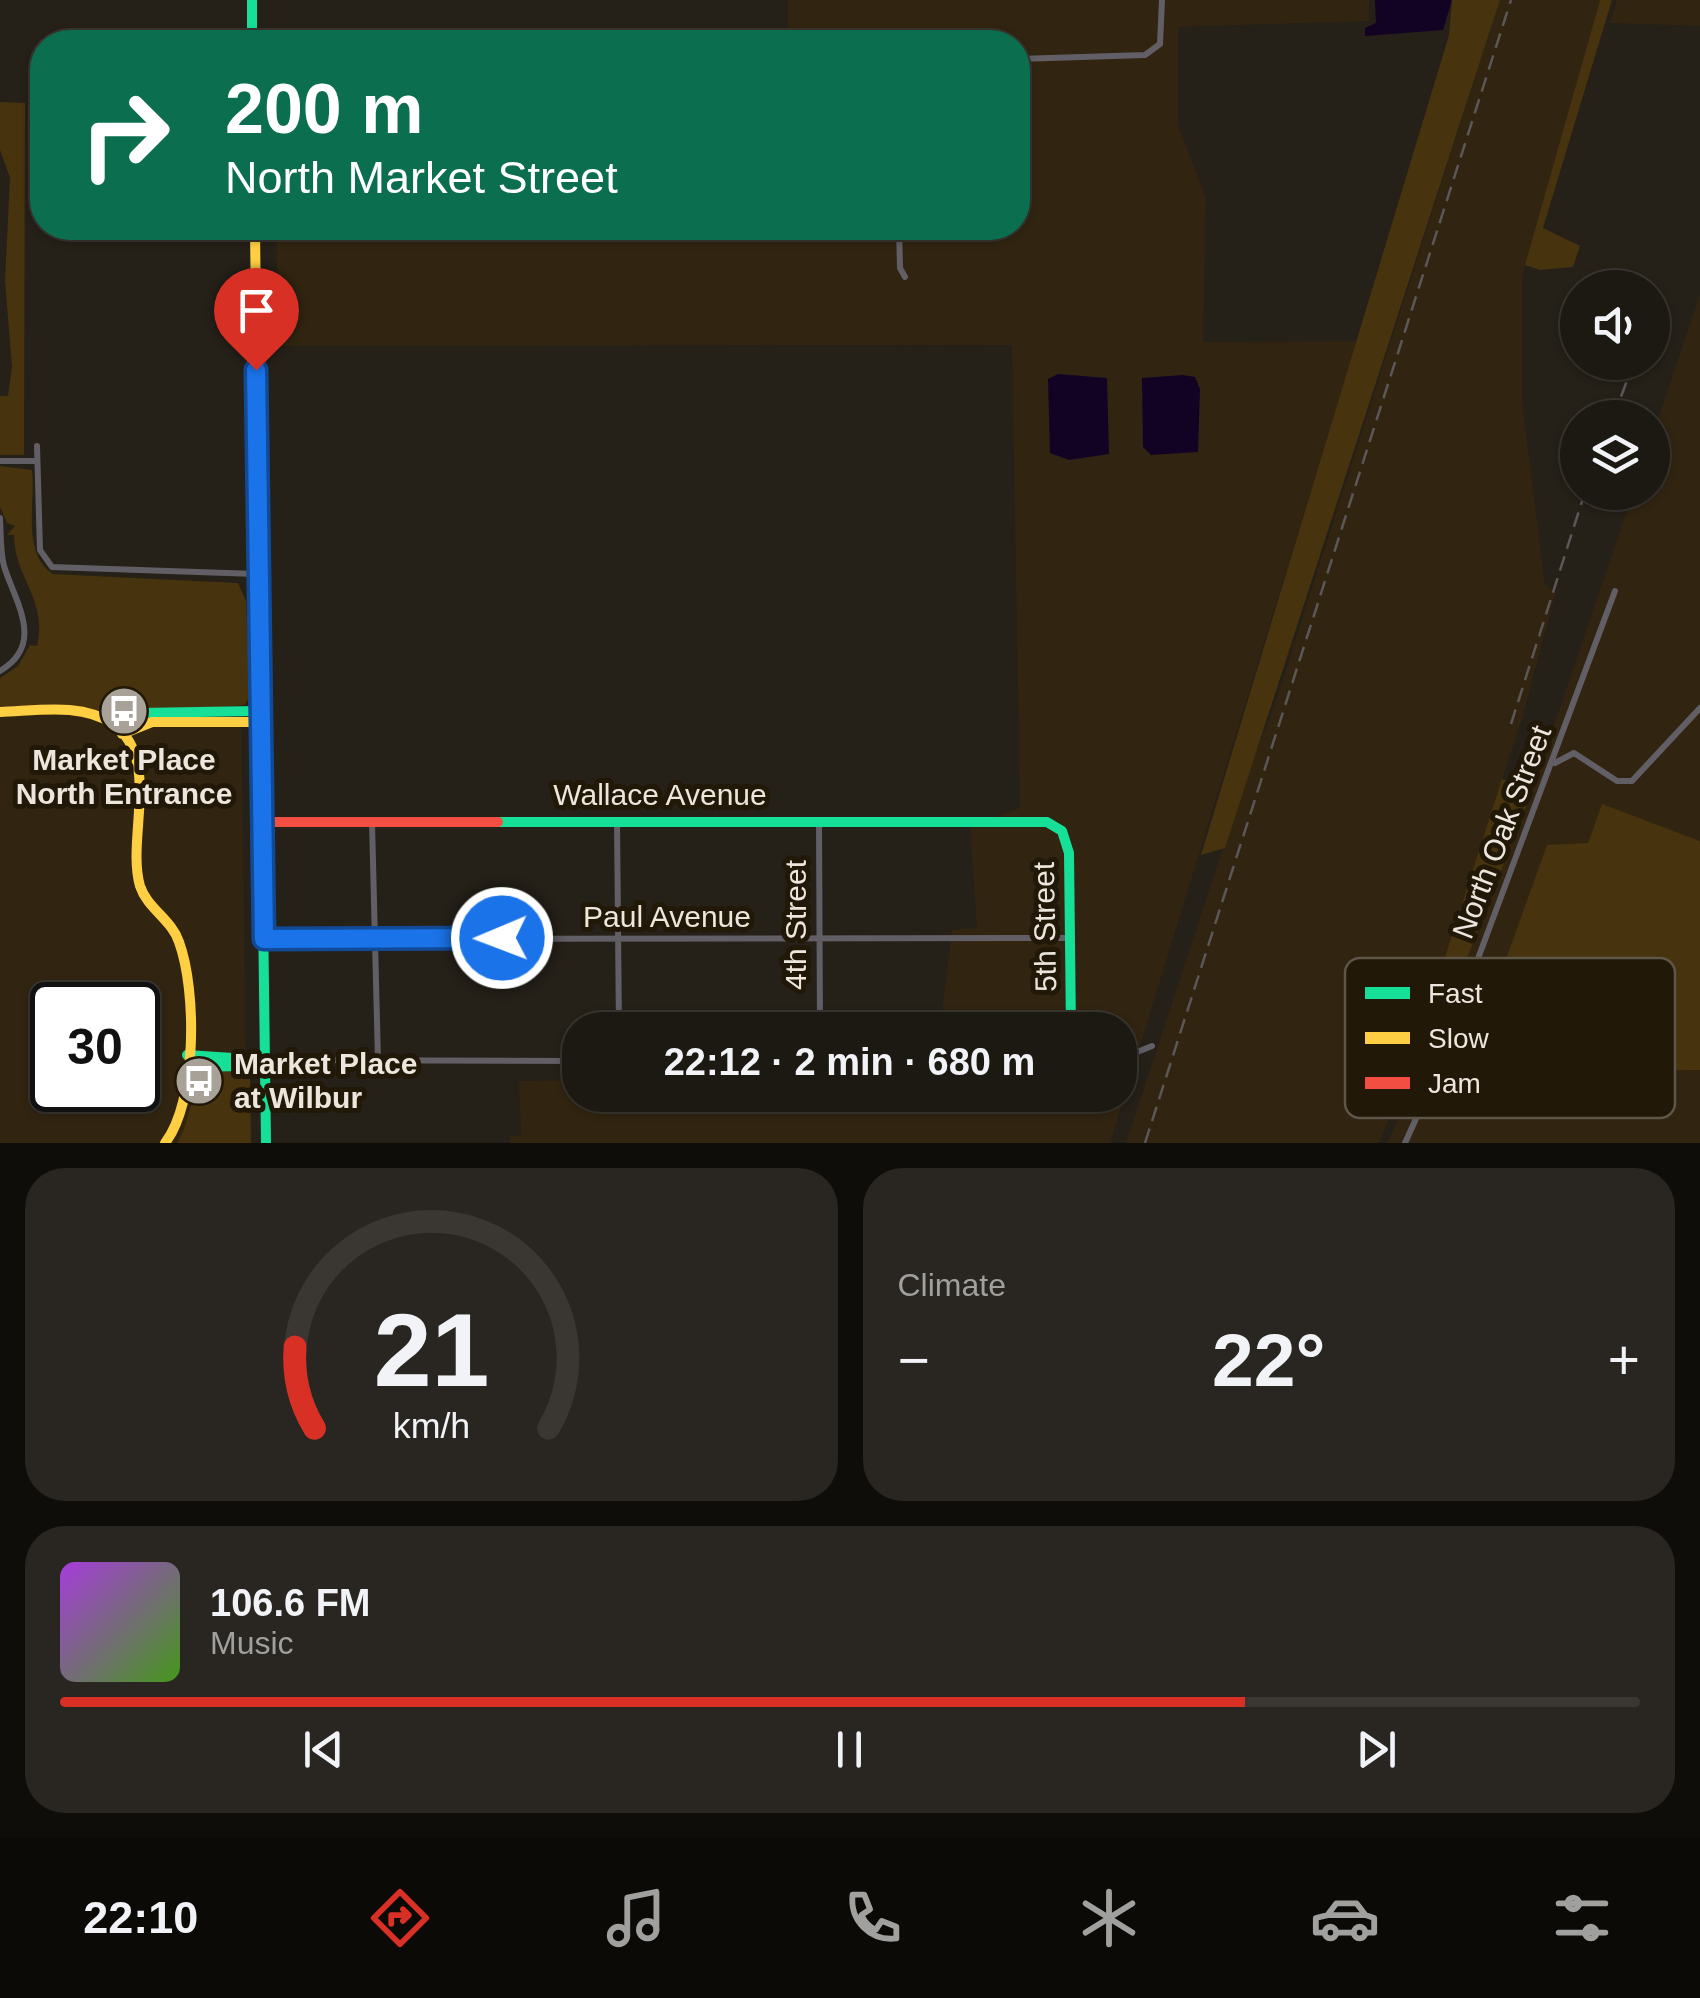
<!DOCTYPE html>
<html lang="en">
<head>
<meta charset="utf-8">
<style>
  :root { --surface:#1c1812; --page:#292520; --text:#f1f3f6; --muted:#a0a09f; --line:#3a3732; --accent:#d93025 }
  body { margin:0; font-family:Helvetica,sans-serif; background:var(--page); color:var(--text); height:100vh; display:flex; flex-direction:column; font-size:38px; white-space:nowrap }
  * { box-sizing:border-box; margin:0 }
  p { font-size:32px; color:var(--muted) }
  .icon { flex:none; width:55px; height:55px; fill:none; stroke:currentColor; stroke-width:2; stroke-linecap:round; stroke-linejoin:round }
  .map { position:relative; height:1143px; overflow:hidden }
  .panel { display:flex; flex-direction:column; gap:25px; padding:25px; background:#0f0d0a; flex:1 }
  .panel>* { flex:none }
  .top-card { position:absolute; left:30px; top:30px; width:1000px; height:210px; border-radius:40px; box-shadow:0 2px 8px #0004,0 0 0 2px var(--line); background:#0b6e4f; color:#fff; overflow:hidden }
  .fabs { position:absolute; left:1560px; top:270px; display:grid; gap:20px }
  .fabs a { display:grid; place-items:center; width:110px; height:110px; border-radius:50%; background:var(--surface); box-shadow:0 2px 8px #0004,0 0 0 2px var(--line); font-size:50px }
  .speed { position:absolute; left:30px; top:982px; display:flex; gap:20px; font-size:50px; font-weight:700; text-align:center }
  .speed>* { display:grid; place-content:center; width:130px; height:130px; border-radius:50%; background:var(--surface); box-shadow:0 2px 8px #0004,0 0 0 2px var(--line); line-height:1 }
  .speed .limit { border:5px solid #111; border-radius:15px; background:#fff; color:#111 }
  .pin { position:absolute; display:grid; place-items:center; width:85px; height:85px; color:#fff; margin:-102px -42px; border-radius:50% 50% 50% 0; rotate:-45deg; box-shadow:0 0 10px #0007 }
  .pin .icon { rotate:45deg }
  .me { position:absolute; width:110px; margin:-55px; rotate:269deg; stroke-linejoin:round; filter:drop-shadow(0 0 8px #0008) }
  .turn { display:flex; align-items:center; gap:35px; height:210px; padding:0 30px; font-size:45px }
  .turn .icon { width:130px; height:130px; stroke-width:2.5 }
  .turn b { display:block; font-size:70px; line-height:85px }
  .big { font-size:75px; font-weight:700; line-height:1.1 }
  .panel .card { flex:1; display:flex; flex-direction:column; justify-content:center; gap:15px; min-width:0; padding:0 35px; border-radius:40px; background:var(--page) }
  .panel .dial { align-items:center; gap:0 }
  .dial svg { height:260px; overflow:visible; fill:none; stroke:var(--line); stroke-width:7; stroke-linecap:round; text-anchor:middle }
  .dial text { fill:var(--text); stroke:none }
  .song { display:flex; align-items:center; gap:30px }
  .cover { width:120px; height:120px; border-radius:15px; background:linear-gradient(135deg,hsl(280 70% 55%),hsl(100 70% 35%)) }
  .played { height:10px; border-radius:5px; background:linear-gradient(90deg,var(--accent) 75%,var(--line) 75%) }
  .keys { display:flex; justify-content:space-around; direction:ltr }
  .heat { display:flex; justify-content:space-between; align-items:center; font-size:55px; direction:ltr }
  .panel .tiles { flex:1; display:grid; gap:25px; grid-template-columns:1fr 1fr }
  .card:last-child { grid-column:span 2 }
  .trip { position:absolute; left:562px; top:1012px; width:575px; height:100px; border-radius:40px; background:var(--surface); box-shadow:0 2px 8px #0004,0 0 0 2px var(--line); font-weight:700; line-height:100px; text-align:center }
  .menu { display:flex; height:160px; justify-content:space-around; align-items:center; background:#0b0a07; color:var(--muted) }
  .menu .icon { width:70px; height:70px }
  .menu .active { color:var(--accent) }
  .menu b { font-size:45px; color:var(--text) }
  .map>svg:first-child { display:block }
  .built { fill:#312511; fill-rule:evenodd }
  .green { fill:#47330d }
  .water { fill:#120325 }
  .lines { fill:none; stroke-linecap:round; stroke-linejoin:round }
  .street { stroke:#625e66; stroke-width:6 }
  .fast { stroke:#16e098; stroke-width:10 }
  .slow { stroke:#ffcf43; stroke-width:10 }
  .jam { stroke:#f24e42; stroke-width:10 }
  .rail { stroke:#5c5858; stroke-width:2.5; stroke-dasharray:15 8; stroke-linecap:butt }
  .route-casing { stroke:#114b97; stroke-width:25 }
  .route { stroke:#1a73e8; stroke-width:18 }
  .labels { text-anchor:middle; stroke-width:10; stroke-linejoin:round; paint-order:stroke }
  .poi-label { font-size:30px; font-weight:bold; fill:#ede6dd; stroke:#211808 }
  .street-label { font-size:30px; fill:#ede6dd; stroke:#211808 }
  .key { fill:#211808; stroke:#5e5648; stroke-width:2.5 }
  .key-label { font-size:28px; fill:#ede6dd }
</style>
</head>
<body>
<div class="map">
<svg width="1700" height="1143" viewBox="0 0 1700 1143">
  <rect width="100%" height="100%" fill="#252018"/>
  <path class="built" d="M788,0H1369V21L1178,27V125L1206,198L1203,342L1357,341L1110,1143H510V1136L521,1135L519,1081L580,1080V1095H1120V1030H940L952,930L977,928L970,827L1020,808L1012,345L279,346L276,228H1018V42H788Z
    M1500,0H1600L1522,277V400L1545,585L1556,592L1523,715L1410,1066L1379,1143H1126L1246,778L1274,707Z
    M1617,0H1700V26L1610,23Z
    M1700,294V841L1602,805L1588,843L1496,986L1621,978L1629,1071L1700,1070V1143H1387L1436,1040L1535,781L1633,493L1652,492L1653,434Z
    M0,698H241L247,1143H0ZM52,1005H138V1090H52Z"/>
  <path class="green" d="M1452,0H1500L1225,848L1201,855L1449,35Z
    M1600,0H1612L1543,228L1580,246L1573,267L1540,270L1525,265Z
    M0,102L25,103L24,455H0V396H8L12,367L5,281L10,178L0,150Z
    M0,466L32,470C36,503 21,553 53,574L238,583L246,601L250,695L245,705L115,715L85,708L0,707V678L18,666L30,645L37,646C48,600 14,577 14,535H7L15,526L7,523L0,507Z
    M1502,779L1533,788L1431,1052L1417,1044Z
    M1602,804L1700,841V1070L1629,1071L1620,979L1496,987L1547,845L1588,843Z
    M244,1071L250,1074L251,1143H177C191,1121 193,1083 203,1072Z"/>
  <path class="water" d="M1375,0H1452L1443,30L1365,36V28L1376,23Z
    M1058,374L1107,378L1109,454L1069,460L1050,453L1048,379Z
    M1183,375L1195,377L1200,389L1198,452L1151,455L1143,447L1142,378Z"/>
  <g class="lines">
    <path class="street" d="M1018,59L1145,55L1160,44L1162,0
      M899,228L900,268L905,277
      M37,446L40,550L52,567L258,574
      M0,461H37
      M0,518C1,534 0,550 4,566C15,602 46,644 0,671
      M1555,763L1574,753L1617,781H1632L1700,708
      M617,821L619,1030
      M819,821L820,1030
      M372,822L378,1061
      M264,939L1070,938
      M1120,1059L1152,1046
      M265,1060L580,1061
      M1405,1143L1429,1090L1615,591"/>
    <path class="fast" d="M252,0V42
      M113,724L139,713L260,711
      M261,755L266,1143
      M498,822H1047L1062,831L1069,853L1071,1030
      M187,1055L264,1060
      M187,1067L248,1066L265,1060"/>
    <path class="slow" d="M255,228L261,755
      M0,712C35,711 82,702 113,724C162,759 126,838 140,886C147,908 172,920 179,942C197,991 197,1102 165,1143
      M122,734L152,722H260"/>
    <path class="jam" d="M262,822H498"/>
    <path class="rail" d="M1613,418L1634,362
      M1511,724L1585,492
      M1145,1143L1511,0"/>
  </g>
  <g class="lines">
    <g class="route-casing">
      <path id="route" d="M256,370L264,939L502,938"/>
    </g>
    <use href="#route" class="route"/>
  </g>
  <defs>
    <g id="bus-disc" transform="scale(2.5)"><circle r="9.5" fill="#a7a198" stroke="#211808"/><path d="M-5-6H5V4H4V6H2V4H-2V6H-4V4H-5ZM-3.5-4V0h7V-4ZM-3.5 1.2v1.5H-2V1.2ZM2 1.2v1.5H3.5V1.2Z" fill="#fff"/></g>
  </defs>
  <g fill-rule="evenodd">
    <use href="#bus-disc" x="124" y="711"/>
    <use href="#bus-disc" x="199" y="1081"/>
  </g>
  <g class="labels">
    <g class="poi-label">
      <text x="124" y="770">Market Place<tspan x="124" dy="34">North Entrance</tspan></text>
      <text x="234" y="1074" text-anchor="start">Market Place<tspan x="234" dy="34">at Wilbur</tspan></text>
    </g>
    <g class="street-label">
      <text x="660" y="805">Wallace Avenue</text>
      <text transform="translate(1502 832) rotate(-69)" y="10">North Oak Street</text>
      <text x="667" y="927">Paul Avenue</text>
      <text transform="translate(796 925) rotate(-90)" y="10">4th Street</text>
      <text transform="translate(1045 927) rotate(-91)" y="10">5th Street</text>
    </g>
  </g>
  <rect x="1345" y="958" width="330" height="160" rx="15" class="key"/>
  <rect x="1365" y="987" width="45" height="12" fill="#16e098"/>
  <rect x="1365" y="1032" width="45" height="12" fill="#ffcf43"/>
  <rect x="1365" y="1077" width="45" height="12" fill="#f24e42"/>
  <g class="key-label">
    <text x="1428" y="1003">Fast</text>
    <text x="1428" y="1048">Slow</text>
    <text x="1428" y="1093">Jam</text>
  </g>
</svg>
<div class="fabs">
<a><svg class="icon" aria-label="sound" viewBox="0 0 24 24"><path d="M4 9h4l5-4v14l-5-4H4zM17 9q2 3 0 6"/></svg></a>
<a><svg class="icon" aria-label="layers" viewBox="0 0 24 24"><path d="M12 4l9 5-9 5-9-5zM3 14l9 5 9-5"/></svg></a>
</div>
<div class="speed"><div class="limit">30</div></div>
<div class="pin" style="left:256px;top:370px;background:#d93025"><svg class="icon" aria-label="arrive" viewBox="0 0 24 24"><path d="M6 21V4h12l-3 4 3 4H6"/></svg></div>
<svg class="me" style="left:502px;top:938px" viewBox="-20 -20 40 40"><circle r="17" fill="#1a73e8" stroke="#fff" stroke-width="3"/><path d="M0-11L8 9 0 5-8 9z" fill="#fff"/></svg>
<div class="trip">22:12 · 2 min · 680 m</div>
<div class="top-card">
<div class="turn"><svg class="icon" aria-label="right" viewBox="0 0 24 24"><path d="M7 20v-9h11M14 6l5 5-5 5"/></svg><div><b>200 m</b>North Market Street</div></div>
</div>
</div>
<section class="panel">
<div class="tiles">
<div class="card dial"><svg viewBox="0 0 100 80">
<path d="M14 69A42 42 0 1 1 86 69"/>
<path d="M14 69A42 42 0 0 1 8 44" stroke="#d93025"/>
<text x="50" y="56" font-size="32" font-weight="700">21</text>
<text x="50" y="72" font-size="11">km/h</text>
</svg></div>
<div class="card"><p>Climate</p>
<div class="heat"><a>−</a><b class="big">22°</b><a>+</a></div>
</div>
<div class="card">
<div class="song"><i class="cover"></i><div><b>106.6 FM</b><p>Music</p></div></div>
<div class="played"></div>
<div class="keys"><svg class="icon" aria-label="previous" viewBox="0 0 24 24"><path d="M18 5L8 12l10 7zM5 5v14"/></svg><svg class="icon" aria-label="pause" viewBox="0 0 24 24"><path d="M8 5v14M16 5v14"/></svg><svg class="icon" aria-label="next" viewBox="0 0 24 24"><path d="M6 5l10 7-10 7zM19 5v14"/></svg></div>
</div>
</div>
</section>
<nav class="menu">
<b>22:10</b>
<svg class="icon active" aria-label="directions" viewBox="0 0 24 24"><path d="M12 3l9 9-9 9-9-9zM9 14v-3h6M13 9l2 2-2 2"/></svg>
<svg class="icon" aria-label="music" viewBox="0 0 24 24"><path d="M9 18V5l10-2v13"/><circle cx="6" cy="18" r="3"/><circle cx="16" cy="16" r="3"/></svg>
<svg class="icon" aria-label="phone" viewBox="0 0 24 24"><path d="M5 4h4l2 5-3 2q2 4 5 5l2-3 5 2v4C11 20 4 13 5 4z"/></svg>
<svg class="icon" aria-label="climate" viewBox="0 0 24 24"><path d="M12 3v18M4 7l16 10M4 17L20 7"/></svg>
<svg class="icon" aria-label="car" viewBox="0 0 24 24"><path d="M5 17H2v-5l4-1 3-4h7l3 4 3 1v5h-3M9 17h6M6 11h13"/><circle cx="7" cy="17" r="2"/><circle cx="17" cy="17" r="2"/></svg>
<svg class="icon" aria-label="filters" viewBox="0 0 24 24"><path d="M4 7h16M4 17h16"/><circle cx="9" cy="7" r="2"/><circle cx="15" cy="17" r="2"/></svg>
</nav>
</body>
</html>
